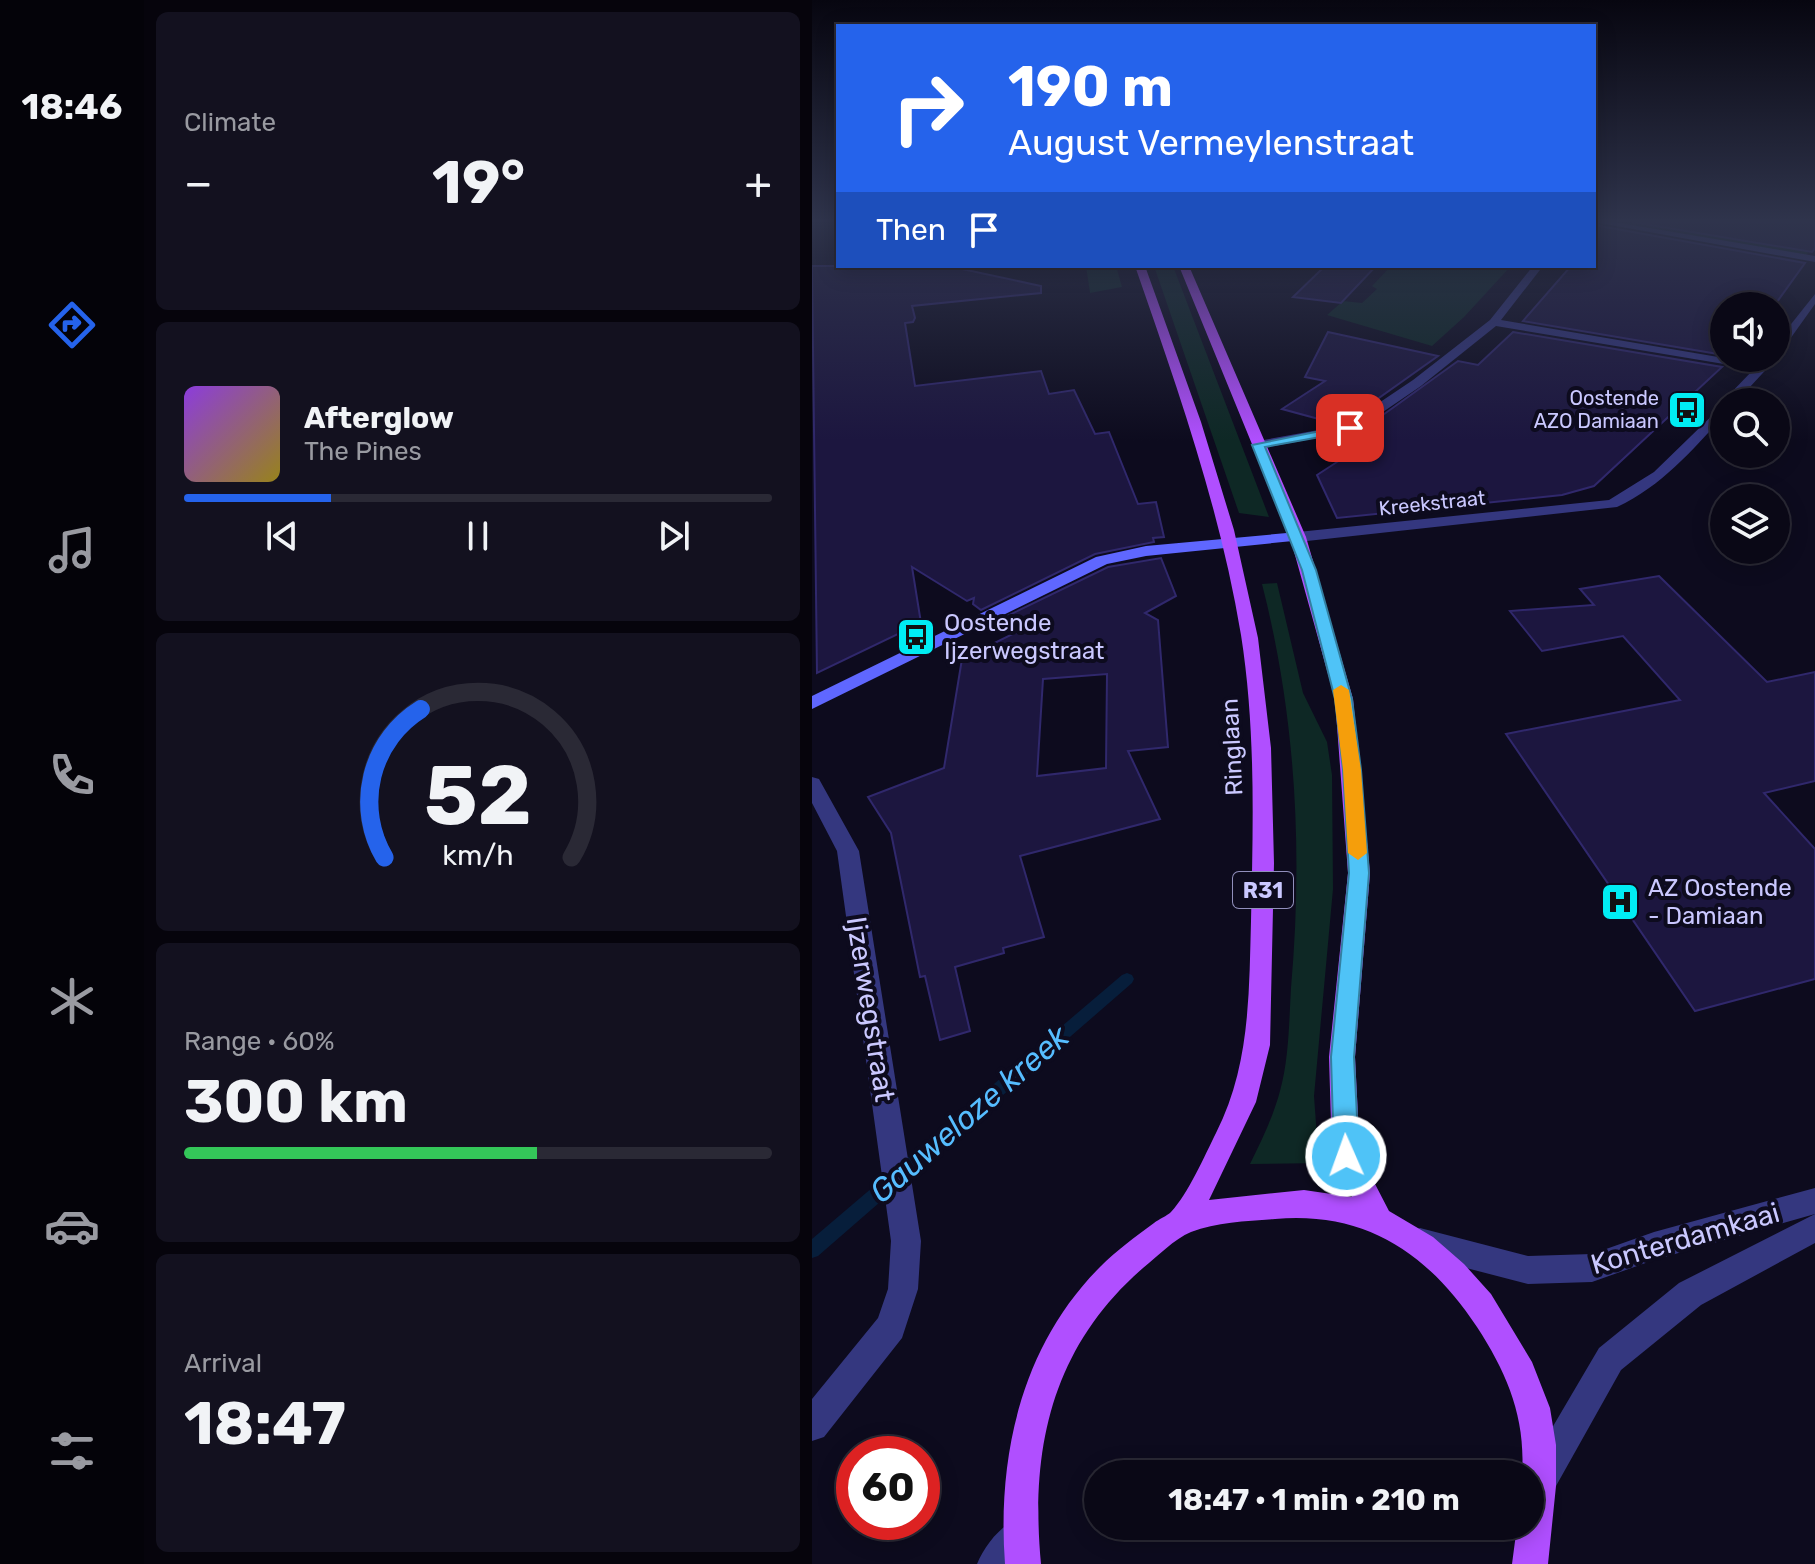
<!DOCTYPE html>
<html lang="en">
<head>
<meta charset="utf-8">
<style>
  :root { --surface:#0a0816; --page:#13111f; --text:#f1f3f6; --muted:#999aa1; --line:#2a2935; --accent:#2563eb }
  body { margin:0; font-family:Rubik,sans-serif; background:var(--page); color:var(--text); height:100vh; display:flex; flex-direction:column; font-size:30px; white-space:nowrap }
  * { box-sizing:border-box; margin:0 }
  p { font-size:26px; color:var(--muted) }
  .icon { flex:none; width:44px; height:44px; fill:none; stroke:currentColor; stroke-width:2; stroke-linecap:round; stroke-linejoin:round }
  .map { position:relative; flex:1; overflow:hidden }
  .sheet { display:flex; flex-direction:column; gap:12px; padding:12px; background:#06040c; width:668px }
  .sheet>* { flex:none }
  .banner { position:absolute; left:24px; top:24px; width:760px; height:244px; border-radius:0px; box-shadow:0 4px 20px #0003,0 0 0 2px var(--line); background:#2563eb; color:#fff; overflow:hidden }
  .tools { position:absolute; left:898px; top:292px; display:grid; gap:16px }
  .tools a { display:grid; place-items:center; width:80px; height:80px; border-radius:50%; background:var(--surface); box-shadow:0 4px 20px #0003,0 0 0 2px var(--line); font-size:40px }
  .speed { position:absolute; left:24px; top:1436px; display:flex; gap:16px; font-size:40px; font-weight:700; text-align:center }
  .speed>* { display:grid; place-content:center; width:104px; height:104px; border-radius:50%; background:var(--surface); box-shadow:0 4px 20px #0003,0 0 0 2px var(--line); line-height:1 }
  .speed .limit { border:12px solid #d22; background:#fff; color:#111 }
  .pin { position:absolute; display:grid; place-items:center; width:68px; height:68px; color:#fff; margin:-34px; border-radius:16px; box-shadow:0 4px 12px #0006 }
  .me { position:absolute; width:88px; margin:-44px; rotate:358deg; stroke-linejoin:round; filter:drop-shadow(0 0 6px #0008) }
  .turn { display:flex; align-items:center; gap:28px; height:168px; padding:0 40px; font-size:36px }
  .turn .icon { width:104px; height:104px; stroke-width:2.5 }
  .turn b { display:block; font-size:56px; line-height:68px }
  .then { display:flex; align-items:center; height:76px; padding:0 40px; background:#0003; gap:16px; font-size:30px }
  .big { font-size:60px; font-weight:700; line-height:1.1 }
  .sheet .tile { flex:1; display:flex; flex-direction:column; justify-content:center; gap:12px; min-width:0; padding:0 28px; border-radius:12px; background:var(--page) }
  .sheet .dial { align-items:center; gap:0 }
  .dial svg { height:208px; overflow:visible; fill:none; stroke:var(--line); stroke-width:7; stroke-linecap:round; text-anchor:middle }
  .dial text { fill:var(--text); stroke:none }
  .song { display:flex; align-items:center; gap:24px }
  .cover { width:96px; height:96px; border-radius:12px; background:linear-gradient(135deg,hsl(270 70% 55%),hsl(50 70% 35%)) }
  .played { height:8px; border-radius:4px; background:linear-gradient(90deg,var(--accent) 25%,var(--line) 25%) }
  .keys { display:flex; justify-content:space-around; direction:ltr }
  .heat { display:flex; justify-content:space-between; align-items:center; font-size:44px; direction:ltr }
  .charge { height:12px; border-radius:6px; background:linear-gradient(90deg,#34c759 60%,var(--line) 0) }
  .trip { position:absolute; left:272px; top:1460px; width:460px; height:80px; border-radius:40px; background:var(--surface); box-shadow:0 4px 20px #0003,0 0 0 2px var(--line); font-weight:700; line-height:80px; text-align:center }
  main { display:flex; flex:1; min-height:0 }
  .tab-bar { display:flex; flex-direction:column; width:144px; justify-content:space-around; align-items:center; background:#040309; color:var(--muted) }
  .tab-bar .icon { width:56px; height:56px }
  .tab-bar .active { color:var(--accent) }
  .tab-bar b { font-size:36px; color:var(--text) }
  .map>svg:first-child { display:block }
  .green { fill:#0e2825 }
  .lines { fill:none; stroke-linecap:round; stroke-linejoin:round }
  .stream { fill:#071e3b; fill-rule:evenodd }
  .building { fill:#1c163f; stroke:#30286c; stroke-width:2; fill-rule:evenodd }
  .street { fill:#34377f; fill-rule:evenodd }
  .secondary { fill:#5f67ff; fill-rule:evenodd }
  .primary { fill:#b04fff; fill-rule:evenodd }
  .route { fill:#4fc3f7; stroke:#337fa1; stroke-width:2 }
  .slow { fill:#f59e0b }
  .labels { text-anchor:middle; stroke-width:8; stroke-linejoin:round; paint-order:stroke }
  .far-poi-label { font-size:20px; fill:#cac8ff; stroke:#0d0b1e; text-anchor:end }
  .far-street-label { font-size:20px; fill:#cac8ff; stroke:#0d0b1e }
  .shield { fill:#0d0b1e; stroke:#918fbc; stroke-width:2 }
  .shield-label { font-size:22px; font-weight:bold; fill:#cac8ff }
  .poi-label { font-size:24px; fill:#cac8ff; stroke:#0d0b1e; text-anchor:start }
  .street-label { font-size:24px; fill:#cac8ff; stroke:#0d0b1e }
  .near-street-label { font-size:28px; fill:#cac8ff; stroke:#0d0b1e }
  .near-water-label { font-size:32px; font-style:italic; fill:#56bdff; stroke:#0d0b1e }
</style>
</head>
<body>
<main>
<nav class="tab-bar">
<b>18:46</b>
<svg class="icon active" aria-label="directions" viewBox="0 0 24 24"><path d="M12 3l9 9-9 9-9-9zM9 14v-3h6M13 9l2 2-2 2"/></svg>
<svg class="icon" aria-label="music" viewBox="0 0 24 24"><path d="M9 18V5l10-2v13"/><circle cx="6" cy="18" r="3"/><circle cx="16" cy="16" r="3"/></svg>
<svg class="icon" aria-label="phone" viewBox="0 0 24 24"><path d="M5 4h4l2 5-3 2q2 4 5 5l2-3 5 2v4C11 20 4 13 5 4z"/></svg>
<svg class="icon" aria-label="climate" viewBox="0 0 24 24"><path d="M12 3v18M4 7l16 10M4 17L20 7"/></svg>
<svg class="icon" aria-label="car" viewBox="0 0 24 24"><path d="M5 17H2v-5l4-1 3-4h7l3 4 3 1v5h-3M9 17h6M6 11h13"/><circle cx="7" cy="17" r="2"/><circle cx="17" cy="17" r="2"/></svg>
<svg class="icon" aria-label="filters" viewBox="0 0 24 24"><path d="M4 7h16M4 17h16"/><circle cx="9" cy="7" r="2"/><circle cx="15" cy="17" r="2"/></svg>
</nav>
<section class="sheet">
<div class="tile"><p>Climate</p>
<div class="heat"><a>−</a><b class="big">19°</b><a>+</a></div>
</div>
<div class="tile">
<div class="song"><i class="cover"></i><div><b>Afterglow</b><p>The Pines</p></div></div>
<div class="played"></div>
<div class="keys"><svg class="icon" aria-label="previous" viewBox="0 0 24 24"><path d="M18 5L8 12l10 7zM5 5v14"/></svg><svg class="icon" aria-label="pause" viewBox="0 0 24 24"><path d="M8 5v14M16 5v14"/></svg><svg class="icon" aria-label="next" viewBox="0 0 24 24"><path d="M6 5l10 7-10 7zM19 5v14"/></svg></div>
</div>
<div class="tile dial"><svg viewBox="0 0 100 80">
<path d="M14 69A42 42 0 1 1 86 69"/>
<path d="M14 69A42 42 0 0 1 28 12" stroke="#2563eb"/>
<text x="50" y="56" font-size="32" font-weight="700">52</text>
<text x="50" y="72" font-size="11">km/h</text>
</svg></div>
<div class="tile"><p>Range · 60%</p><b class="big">300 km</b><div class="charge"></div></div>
<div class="tile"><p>Arrival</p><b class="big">18:47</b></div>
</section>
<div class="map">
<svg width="1003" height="1564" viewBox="0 0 1003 1564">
  <rect width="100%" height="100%" fill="#0d0b1e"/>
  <path class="green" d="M804,222H844L999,247L994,256Z
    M274,266H304L310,287L278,293Z
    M342,266H361L457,517L427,513Z
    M579,266H699L652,317L620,346L515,315L531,301L550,303L565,289L560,286Z
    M465,583L491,693L515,742L520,775L521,889L502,1096L505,1137L513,1163L438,1164C450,1140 461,1117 468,1091C477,1059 477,1022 479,988C491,852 484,717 450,584Z"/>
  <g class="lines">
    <path class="stream" d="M315,973L320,975L322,979L320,983L6,1256L0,1258V1239L310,975Z"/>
  </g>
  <path class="building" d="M820,222H1003V248L1000,252Z
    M782,225L993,263L962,306H912V355L711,321L759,266H782Z
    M0,266H136L229,286V293L100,306L103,318L101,322L93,323L103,386L229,371L237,394L262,390L283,434L297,432L326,504L344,502L352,537L341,538L342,542L283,554L169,610L161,604L162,598L155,601L100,567L109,623L5,673Z
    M513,266H564L529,303L481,297Z
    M516,332L626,356L533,422L525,424L470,409L513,381L493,377Z
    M701,332L910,367L782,486L750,495L525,518L505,475L568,434L550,430L646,361L666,365Z
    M349,558L364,596L333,613L346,620L356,747L316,751L348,819L208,856L232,937L191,948L192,953L143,967L158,1031L128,1040L113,976L108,977L79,833L56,797L132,768L150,659L205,632L187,620L296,567ZM295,674L294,768L225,776L231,679Z
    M847,576L955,682L1003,672V781L952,793L1003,849V979L883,1011L694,734L868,700L811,636L730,651L698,611L782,605L768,589Z"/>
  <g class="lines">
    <path class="street" d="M782,222H802L1003,256V262Z
      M721,266H731L689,320L912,358L948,363L954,358L962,361L924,402L912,404L913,399L942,369L684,326L609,386L543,431L446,449L439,445L446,441L534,425L601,380L678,320Z
      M1003,294V304L968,353L964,354V343Z
      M912,404V416C879,451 850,486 805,507L486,542L478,537L486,532L797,500L842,472Z
      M0,777L7,779L47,851L109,1241L106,1289L90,1338L12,1437L0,1441V1399L66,1318L76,1289L79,1241L25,851L0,803Z
      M1003,1188V1214L842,1260L780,1282L716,1284L608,1256L598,1252L593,1242L598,1232L608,1228L716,1256L780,1254L842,1232Z
      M1003,1214V1243L889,1305L809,1370L744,1486L732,1491L720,1486L718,1474H715L720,1462L787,1348L867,1283Z
      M207,1518L219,1524L225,1536L219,1548L206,1564H165C173,1545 188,1526 207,1518Z"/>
    <path class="secondary" d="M486,532L494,537L491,540L334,556L295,564L0,709V696L284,557L334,546Z"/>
    <path class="primary" d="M323,266H333L389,422L422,530L446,638L459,748L462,863L458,1045L444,1102L397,1200L492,1190L540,1197L520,1156L517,1057L536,873L523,699L478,537L367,266H377L494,537L541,699L558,873L543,1057L548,1155L577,1211L621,1237L652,1264L679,1294L720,1362L738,1408L744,1445V1486L736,1564H700L705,1526H718V1474H710C714,1418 695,1373 665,1327C616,1253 553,1211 463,1219C436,1221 405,1222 379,1232C362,1239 346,1256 331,1268C240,1347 218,1448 229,1564H193C185,1457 209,1346 288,1267C304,1251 323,1237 342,1223C347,1219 355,1216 359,1212C376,1194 393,1155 404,1133C438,1066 437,995 439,921C441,826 444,730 429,635C408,508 365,387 323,266Z"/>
  </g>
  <linearGradient id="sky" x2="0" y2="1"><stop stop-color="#070610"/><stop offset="0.5" stop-color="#2f344c"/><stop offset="1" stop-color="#2f344c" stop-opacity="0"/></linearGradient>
  <rect width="1003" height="441" fill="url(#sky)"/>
  <path class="route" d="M538,425L542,426V431L453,447L504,570L540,699L549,770L557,873L542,1057L547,1156L543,1164L534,1167L525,1164L522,1156L519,1057L537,873L531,770L523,699L490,570L440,445Z"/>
  <path class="slow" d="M529,685L537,690L549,770L555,853L546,860L536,853L531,770L521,690Z"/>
  <defs>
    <g id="bus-square" transform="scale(2)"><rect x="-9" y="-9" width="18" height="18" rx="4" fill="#00edf3" stroke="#0d0b1e"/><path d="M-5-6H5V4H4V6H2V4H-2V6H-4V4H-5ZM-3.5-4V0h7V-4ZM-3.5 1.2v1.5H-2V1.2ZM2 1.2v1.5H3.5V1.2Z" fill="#111"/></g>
    <g id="hospital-square" transform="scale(2)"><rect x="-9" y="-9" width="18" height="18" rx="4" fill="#00edf3" stroke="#0d0b1e"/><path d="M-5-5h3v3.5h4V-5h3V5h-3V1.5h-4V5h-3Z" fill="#111"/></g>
  </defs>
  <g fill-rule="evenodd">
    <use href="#bus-square" x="875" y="410"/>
    <use href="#bus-square" x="104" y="637"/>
    <use href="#hospital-square" x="808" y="902"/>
  </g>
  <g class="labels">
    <g class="far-poi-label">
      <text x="847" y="405">Oostende<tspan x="847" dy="23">AZO Damiaan</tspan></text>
    </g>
    <g class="far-street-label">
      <text transform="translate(620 503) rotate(-6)" y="7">Kreekstraat</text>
    </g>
    <rect class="shield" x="421" y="872" width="60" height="36" rx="6"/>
    <g class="shield-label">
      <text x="451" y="898">R31</text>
    </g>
    <g class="poi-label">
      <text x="132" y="631">Oostende<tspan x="132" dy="28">Ijzerwegstraat</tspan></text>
      <text x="836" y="896">AZ Oostende<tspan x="836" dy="28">- Damiaan</tspan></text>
    </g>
    <g class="street-label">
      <text transform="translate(420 747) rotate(-93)" y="8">Ringlaan</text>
    </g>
    <g class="near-street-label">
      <text transform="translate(59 1009) rotate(81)" y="10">Ijzerwegstraat</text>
      <text transform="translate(873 1238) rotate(-16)" y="10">Konterdamkaai</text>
    </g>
    <g class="near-water-label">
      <text transform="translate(157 1114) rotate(-41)" y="11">Gauweloze kreek</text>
    </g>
  </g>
</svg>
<div class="tools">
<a><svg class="icon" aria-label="sound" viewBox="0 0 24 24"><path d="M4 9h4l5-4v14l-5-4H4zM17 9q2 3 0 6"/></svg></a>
<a><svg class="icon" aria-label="search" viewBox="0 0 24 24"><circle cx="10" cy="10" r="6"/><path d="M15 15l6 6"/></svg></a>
<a><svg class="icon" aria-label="layers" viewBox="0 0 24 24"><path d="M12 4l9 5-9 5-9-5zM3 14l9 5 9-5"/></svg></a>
</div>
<div class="speed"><div class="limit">60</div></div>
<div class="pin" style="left:538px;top:428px;background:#d93025"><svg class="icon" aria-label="arrive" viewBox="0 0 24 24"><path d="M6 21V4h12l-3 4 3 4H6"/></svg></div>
<svg class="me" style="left:534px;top:1156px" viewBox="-20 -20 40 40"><circle r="17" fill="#4fc3f7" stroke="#fff" stroke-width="3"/><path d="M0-11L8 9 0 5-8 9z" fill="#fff"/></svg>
<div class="trip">18:47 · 1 min · 210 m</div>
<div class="banner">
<div class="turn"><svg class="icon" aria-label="right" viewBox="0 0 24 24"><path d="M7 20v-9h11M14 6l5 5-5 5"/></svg><div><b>190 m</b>August Vermeylenstraat</div></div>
<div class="then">Then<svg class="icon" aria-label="arrive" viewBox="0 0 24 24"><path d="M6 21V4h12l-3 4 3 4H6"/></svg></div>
</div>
</div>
</main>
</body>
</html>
